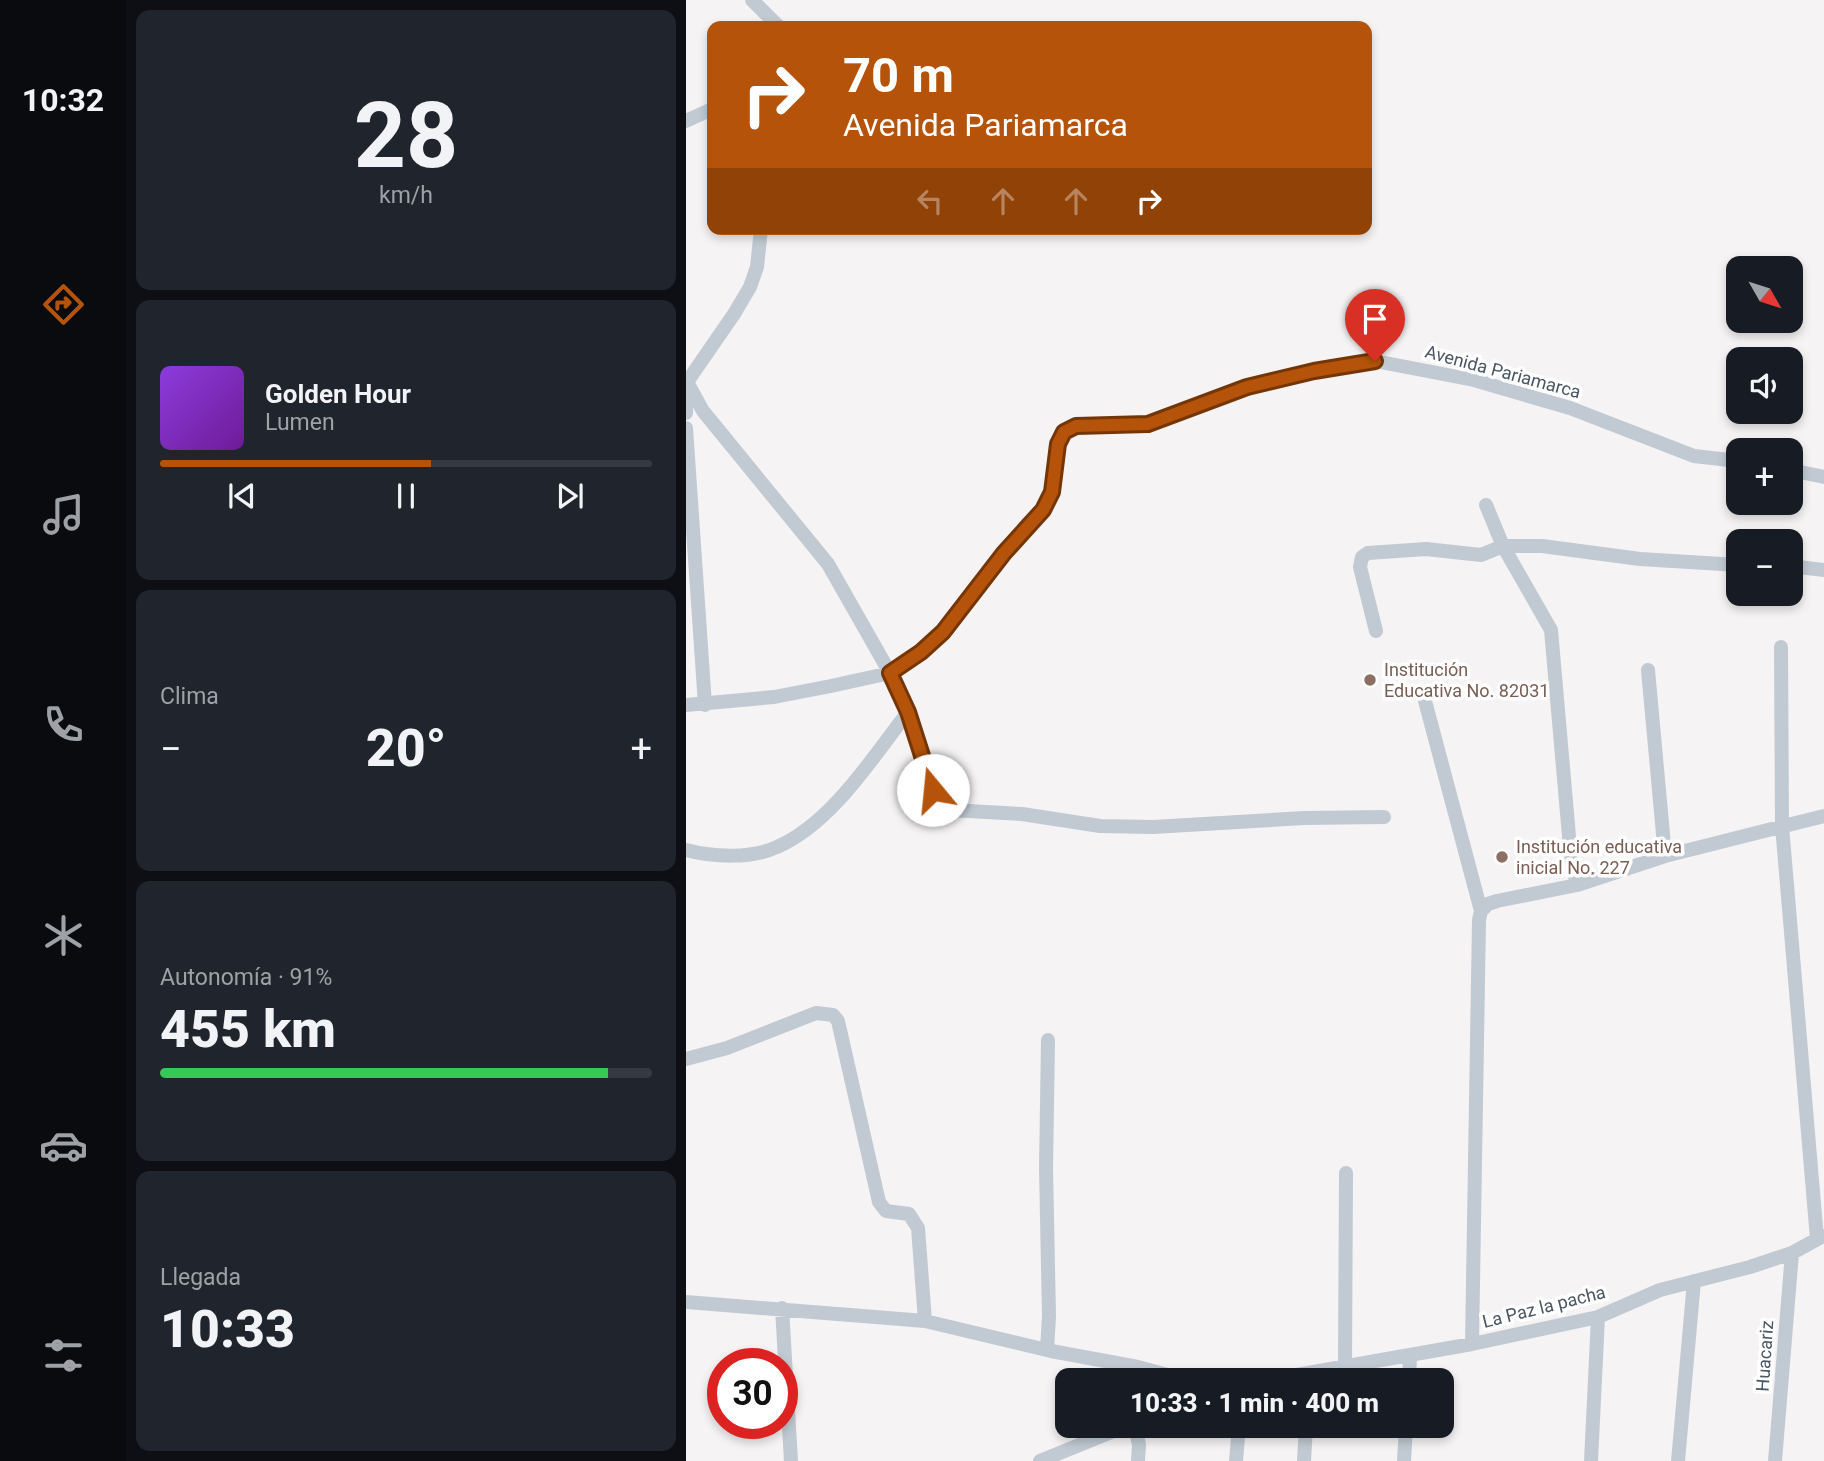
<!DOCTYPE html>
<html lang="es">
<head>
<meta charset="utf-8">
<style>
  :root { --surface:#171b24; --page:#20242c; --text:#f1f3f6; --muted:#9ea1a6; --line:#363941; --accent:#b45309 }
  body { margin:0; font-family:Roboto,sans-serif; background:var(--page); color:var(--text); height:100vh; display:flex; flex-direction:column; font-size:26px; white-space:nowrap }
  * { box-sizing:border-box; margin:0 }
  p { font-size:23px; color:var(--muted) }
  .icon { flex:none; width:38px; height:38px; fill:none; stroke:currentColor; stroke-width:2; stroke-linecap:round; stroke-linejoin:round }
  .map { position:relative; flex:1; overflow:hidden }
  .details { display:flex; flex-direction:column; gap:10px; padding:10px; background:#0d0f14; width:560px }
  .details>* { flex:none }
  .guide { position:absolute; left:21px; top:21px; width:665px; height:214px; border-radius:14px; box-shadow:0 4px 10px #0003; background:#b45309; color:#fff; overflow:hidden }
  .needle { width:46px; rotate:129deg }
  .fabs { position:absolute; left:1040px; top:256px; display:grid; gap:14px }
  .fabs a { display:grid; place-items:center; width:77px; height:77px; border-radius:14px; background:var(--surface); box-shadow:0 4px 10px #0003; font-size:35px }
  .speed { position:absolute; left:21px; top:1348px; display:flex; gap:14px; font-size:35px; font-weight:700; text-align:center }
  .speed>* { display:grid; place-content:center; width:91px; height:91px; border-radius:50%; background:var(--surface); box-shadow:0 4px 10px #0003; line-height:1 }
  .speed .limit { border:10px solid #d22; background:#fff; color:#111 }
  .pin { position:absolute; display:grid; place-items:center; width:60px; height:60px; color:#fff; margin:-72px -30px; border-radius:50% 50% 50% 0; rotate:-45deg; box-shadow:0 0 7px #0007 }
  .pin .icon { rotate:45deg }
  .me { position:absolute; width:77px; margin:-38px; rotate:343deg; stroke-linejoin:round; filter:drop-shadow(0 0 5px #0008) }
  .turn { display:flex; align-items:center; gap:24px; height:147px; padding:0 21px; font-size:32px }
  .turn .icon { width:91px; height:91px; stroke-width:2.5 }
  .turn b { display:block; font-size:49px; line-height:60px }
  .lanes { display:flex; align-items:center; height:66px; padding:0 21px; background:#0003; justify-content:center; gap:35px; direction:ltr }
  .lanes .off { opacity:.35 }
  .big { font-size:52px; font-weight:800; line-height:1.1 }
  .details .tile { flex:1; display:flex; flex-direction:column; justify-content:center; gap:10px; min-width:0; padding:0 24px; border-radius:14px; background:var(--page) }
  .details .dial { align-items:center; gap:0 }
  .dial b { font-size:91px; line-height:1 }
  .song { display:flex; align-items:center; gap:21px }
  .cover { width:84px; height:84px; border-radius:10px; background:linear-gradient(135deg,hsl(270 70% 55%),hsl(280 70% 35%)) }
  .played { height:7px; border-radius:4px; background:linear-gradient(90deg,var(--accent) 55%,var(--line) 55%) }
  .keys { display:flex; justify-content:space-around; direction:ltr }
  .heat { display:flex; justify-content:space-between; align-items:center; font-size:38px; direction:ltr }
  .charge { height:10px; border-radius:5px; background:linear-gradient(90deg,#34c759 91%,var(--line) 0) }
  .trip { position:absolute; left:369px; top:1368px; width:399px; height:70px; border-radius:14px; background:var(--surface); box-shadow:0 4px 10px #0003; font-weight:800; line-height:70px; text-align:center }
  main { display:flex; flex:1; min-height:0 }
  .tab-bar { display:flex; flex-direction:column; width:126px; justify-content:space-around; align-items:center; background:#090b0e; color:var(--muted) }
  .tab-bar .icon { width:49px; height:49px }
  .tab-bar .active { color:var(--accent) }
  .tab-bar b { font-size:32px; color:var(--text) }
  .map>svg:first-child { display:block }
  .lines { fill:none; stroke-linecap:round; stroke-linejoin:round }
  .minor { stroke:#c1cad2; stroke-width:14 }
  .route-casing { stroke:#753606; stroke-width:18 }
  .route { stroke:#b45309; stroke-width:12 }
  .education-dot { fill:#8d6e63; stroke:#fff; stroke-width:2.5 }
  .labels { text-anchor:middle; stroke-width:7; stroke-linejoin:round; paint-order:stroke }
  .street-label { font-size:18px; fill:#4a5661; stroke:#fff }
  .education-label { font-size:18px; fill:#785e54; stroke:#fff; text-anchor:start }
</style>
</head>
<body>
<main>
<nav class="tab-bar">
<b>10:32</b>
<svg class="icon active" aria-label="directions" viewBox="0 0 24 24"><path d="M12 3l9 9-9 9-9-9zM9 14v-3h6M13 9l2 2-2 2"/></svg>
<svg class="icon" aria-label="music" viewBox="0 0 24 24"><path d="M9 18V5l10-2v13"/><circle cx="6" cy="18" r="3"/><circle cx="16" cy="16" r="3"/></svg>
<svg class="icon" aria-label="phone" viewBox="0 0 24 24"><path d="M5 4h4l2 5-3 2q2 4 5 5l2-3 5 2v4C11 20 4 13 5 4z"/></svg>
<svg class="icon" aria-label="climate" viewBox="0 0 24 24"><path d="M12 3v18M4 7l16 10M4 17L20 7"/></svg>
<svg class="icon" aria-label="car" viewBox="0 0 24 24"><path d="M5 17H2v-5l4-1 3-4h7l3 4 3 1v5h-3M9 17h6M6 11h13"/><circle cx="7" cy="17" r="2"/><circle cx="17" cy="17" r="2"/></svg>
<svg class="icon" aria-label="filters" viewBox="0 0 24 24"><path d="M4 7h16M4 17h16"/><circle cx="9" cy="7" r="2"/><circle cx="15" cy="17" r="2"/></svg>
</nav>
<section class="details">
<div class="tile dial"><b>28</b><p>km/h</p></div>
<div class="tile">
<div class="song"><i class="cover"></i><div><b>Golden Hour</b><p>Lumen</p></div></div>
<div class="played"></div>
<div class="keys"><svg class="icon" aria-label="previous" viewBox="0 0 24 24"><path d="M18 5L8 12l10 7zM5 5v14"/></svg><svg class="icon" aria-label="pause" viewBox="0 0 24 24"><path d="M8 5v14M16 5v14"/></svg><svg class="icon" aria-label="next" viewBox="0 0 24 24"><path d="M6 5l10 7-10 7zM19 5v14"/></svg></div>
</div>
<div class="tile"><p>Clima</p>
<div class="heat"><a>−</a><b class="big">20°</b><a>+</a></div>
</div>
<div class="tile"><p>Autonomía · 91%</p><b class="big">455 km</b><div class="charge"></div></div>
<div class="tile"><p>Llegada</p><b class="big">10:33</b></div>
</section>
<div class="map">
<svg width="1138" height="1461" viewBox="0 0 1138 1461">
  <rect width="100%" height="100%" fill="#f5f3f3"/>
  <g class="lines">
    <path class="minor" d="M66,0L92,26
      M0,121L26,109
      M0,380L17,411L142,564L204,673L222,712L246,790L254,803L263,810L336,814L414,826L467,827L618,818L698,817
      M0,413L1,382L48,314L64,287L71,267L75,229
      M0,428L19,705
      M1104,470L1138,477
      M800,505L817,546L865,630L885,859L891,885
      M1104,566L1138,570
      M690,631L674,567L676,557L682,553L740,549L795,555L817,546H856L954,559L1052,565
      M1095,647L1096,826L1131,1239
      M962,670L979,856
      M739,701L795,911L793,920L786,1344
      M0,705L88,697L145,686L204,673L235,652L257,632L318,553L357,510L366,492L372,444L378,432L390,426L462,424L561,387L628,371L689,361L788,380L884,408L1008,456L1052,461
      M0,850C27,857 65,859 91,847C145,824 187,757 222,712
      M795,911L802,904L811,901L891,885L979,856L1138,816
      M0,1059L41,1048L130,1013L147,1015L152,1021L193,1202L200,1211L223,1214L232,1228L239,1321
      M0,1302L239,1321L365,1351L452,1367L504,1381
      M96,1308L105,1461
      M361,1350L363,1316L360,1168L362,1040
      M659,1366L660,1173
      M576,1381L786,1344L912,1317L974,1290L1064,1267L1106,1253L1137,1236
      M723,1381L724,1356
      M449,1426L453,1445L452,1461
      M354,1461L440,1426
      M550,1461L553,1426
      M618,1461L620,1426
      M718,1461L720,1426
      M905,1461L912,1317
      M992,1461L1008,1281
      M1089,1461L1106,1253"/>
  </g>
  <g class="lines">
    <g class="route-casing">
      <path id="route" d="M247,790L222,712L204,673L235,652L257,632L318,553L357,510L366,492L372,444L378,432L390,426L462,424L561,387L628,371L689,361"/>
    </g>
    <use href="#route" class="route"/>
  </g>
  <g class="education-dot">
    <circle cx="684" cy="680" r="7"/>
    <circle cx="816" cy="857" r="7"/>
  </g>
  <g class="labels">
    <g class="street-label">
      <text transform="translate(817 372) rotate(15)" y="6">Avenida Pariamarca</text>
      <text transform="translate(858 1307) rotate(-14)" y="6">La Paz la pacha</text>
      <text transform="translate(1079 1356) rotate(-86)" y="6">Huacariz</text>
    </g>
    <g class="education-label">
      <text x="698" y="676">Institución<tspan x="698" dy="21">Educativa No. 82031</tspan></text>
      <text x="830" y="853">Institución educativa<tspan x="830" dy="21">inicial No. 227</tspan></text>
    </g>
  </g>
</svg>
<div class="fabs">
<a><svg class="needle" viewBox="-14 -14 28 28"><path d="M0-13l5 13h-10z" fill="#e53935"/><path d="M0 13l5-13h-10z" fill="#9ea1a6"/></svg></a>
<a><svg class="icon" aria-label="sound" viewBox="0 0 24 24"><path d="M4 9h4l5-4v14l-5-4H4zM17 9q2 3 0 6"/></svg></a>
<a>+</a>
<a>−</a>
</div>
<div class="speed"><div class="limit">30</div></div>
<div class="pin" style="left:689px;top:361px;background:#d93025"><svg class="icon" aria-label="arrive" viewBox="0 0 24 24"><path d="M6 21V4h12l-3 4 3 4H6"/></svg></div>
<svg class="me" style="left:247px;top:790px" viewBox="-20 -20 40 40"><circle r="19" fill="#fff"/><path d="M0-13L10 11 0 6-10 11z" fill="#b45309"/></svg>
<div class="trip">10:33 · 1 min · 400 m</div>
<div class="guide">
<div class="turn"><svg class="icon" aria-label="right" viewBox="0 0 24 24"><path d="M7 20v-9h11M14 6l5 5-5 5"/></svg><div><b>70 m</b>Avenida Pariamarca</div></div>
<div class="lanes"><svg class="icon off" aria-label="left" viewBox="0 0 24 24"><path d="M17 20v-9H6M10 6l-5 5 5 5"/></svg><svg class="icon off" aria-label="ahead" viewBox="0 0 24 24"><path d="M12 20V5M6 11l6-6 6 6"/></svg><svg class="icon off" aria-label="ahead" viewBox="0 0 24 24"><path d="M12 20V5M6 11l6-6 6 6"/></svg><svg class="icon" aria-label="right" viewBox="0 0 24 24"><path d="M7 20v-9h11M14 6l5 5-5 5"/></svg></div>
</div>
</div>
</main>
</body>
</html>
